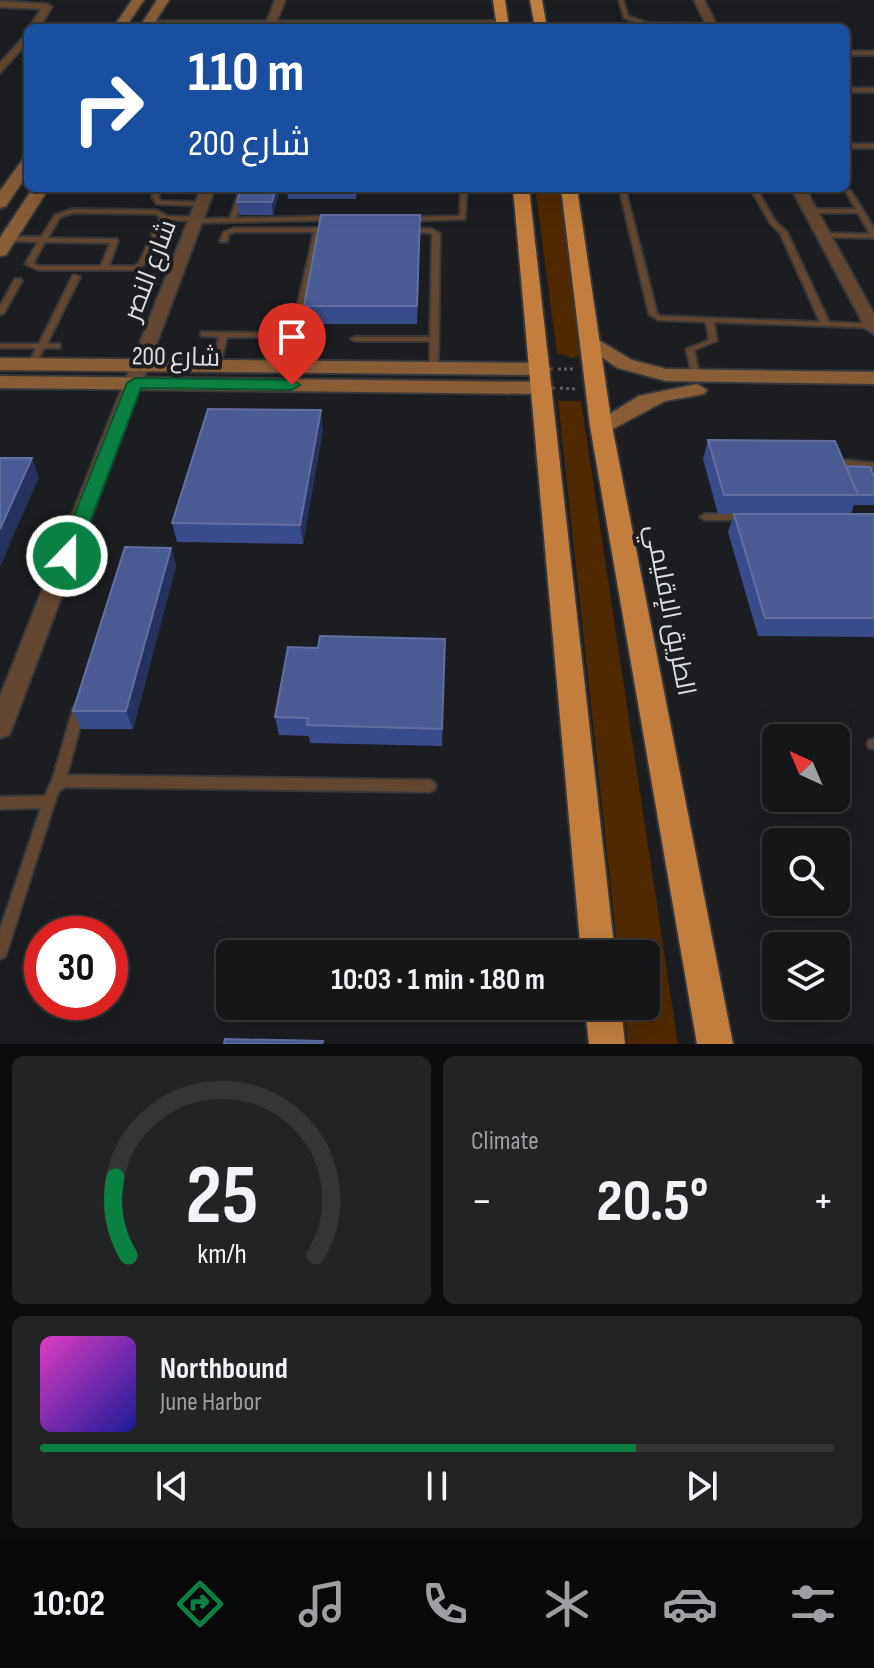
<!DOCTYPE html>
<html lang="en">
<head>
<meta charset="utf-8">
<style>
  :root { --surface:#141618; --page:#212325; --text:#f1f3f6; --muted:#9d9fa2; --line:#333537; --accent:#0b8043 }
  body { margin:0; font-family:"Sofia Sans Condensed",Cairo,sans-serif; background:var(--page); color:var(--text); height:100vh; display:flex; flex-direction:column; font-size:30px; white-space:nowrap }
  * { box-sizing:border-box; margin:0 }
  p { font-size:26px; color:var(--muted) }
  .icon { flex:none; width:44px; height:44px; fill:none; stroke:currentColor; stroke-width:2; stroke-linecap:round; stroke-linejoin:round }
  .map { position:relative; height:1044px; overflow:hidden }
  .drawer { display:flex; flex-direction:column; gap:12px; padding:12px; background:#0b0c0d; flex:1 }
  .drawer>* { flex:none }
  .top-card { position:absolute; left:24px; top:24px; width:826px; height:168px; border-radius:12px; box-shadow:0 8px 32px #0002,0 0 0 2px var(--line); background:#1a4fa0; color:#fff; overflow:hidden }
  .needle { width:52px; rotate:316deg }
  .controls { position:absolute; left:762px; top:724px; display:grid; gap:16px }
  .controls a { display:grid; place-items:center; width:88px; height:88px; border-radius:12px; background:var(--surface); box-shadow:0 8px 32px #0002,0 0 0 2px var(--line); font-size:40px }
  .speed { position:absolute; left:24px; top:916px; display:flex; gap:16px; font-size:40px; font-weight:700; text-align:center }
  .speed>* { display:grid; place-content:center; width:104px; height:104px; border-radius:50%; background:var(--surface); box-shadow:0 8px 32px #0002,0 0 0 2px var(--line); line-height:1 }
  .speed .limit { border:12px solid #d22; background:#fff; color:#111 }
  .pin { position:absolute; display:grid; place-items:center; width:68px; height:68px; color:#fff; margin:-82px -34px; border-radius:50% 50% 50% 0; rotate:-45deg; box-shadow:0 0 8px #0007 }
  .pin .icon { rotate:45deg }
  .me { position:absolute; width:88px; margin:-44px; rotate:22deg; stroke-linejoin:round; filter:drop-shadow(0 0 6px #0008) }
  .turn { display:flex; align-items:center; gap:28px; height:168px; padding:0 32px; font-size:36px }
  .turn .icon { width:104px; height:104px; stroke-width:2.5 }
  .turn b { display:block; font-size:56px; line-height:68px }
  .big { font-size:60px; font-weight:700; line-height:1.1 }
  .drawer .card { flex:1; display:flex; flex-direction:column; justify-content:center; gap:12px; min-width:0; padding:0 28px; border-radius:12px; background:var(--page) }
  .drawer .dial { align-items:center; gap:0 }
  .dial svg { height:208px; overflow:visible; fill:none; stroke:var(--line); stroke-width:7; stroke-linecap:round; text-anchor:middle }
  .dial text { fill:var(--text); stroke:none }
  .song { display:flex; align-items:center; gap:24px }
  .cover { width:96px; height:96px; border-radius:12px; background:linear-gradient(135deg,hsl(310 70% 55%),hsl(240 70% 35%)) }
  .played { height:8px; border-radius:4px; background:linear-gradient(90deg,var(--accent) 75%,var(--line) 75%) }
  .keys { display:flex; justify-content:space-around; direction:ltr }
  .heat { display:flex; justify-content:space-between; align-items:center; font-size:44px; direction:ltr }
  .drawer .tiles { flex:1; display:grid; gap:12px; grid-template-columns:1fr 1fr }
  .card:last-child { grid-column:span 2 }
  .trip { position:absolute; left:216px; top:940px; width:444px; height:80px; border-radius:12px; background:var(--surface); box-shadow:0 8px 32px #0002,0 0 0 2px var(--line); font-weight:700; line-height:80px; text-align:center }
  .tab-bar { display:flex; height:128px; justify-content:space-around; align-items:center; background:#08090a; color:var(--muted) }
  .tab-bar .icon { width:56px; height:56px }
  .tab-bar .on { color:var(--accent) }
  .tab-bar b { font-size:36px; color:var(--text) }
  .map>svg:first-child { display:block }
  .green { fill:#502900 }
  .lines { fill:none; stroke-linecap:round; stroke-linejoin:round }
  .lane-casing { stroke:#36383b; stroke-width:4 }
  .street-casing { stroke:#36383b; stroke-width:4 }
  .secondary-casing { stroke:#36383b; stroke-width:4 }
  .highway-casing { stroke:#36383b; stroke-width:4 }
  .path { stroke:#5d5f62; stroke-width:3; stroke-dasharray:3 3; stroke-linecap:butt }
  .lane { fill:#62462f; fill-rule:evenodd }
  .street { fill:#62462f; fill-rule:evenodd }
  .secondary { fill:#895d36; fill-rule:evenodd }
  .highway { fill:#c37e3e; fill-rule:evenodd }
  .wall { fill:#384b8b }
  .shaded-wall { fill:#25325d }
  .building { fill:#4a5b94; stroke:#616fa0; stroke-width:2 }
  .route { fill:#0b8043; stroke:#07532c; stroke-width:2 }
  .labels { text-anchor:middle; stroke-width:8; stroke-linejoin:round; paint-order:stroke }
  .street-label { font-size:26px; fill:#dcdde0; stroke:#1b1d20 }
</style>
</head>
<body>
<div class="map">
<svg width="874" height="1044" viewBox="0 0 874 1044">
  <rect width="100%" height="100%" fill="#1b1d20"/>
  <path class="green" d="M535,188H559L582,355L571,358L557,353Z
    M558,401H581L678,1044H628L624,1006H646V954H618Z"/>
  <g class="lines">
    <g class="lane-casing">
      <path id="lane" d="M619,0H623L628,16L648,23L712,24L714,25L712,26L648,25L624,18Z
        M846,51H874V55H846Z
        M846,88H874V92H846Z
        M846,144H874V148H846Z
        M156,188H162L158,197L161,201L202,202L205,204L202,206L157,204L152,197Z
        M240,188H246L236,218L333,216L336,218L333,220L196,223L193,221L166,220L148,260L180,261L184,263L180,265L145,264L135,270H38L25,264L38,242L8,241L4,239L8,237H41L55,215L72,209L157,210L167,216L197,217L200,219L230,218ZM73,213L156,214L160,217L139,263L134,266H109L118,241L117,239L48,238L60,217ZM45,242L110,243L101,266H39L33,263Z
        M461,188H467L465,219L409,221L406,219L409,217L460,216Z
        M619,188H625L657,313L660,316L820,322L780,233L770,223L750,188H756L776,222L787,232L829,322L873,324L874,328L714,322L717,341L694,350L700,376L696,379L693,378L686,349L709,340L706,322L658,320L649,314Z
        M847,191H851L874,228V238L821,237L820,235L824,233L870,234L858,213H810L807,211L810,209H856L846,192Z
        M234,228H332L336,230L332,232H321L300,328L273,337H227L220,366L216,369L212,366L219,337L201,336V332L272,333L293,325L314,232H235L229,234L227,242H221L220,240L224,232Z
        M408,228L432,229L440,234L438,368L434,371L430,368V341H355L351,339L355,337H430L432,235L430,233L406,231L404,230Z
        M73,275H76L80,277L47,344H60V348H44L36,365L32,368L28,365L36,348H0V344H39Z
        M15,279H21L22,281L4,313L0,315V306Z
        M845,460L874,463V469L842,465L840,463Z
        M705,514H747L752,517L747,520H705L700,517Z
        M79,704L83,705L85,709L67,775L430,780L434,782L436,786L434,790L430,792L65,787L59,791L55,802L7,952L5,957L0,959V930L41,808L0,809V797L45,796L50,784L52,781L73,709L75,705Z
        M873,739H874V749L869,748L867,744L869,740Z"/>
    </g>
    <g class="street-casing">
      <path id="street" d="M275,0H285L277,21H503L508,24L503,27H149L144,24L149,21H267Z
        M694,0H704L718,28H708Z
        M0,1L47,4L52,7L39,28H29L41,9L0,7Z
        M28,32V42L0,73V63Z
        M201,188H215L12,728L9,735L0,738V697Z
        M791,188H805L874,314V334L866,329Z"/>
    </g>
    <g class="secondary-casing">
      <path id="secondary" d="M132,0H144L125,28H113Z
        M157,0H169L151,28H139Z
        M28,157V173L6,206L0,208V191L23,159Z
        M33,188H49L6,255L0,256V238Z
        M590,335L632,360L666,369L874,372V384L666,381L618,368L583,345L580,341Z
        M0,358L542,363L552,369L542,375L0,370Z
        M0,376L544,382L554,388L544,394L0,388Z
        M697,384L707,390L704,394L665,401L609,431H593L590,426L639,396Z"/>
    </g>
    <g class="highway-casing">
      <path id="highway" d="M493,0H505L509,28H497Z
        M530,0H542L547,28H535Z
        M513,188H529L615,954H581Z
        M561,188H577L612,426L733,1044H697L590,426Z
        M585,1006H621L625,1044H589Z"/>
    </g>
    <path class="path" d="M558,369H575
      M560,388L576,389"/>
    <use href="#lane" class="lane"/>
    <use href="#street" class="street"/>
    <use href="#secondary" class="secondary"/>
    <use href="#highway" class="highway"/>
  </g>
  <path class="wall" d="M241,188H280L273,215H239L237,202Z
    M287,188H357L356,199H288Z
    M420,215L417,324H306L304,306Z
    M323,429L303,544L177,542L172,523Z
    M708,440L846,466L874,476V505H854L851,514H874V637L758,636L728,532L734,514H718L703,459Z
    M171,548L176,566L133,729H81L73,711Z
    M445,639L442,746L310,743L309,736L279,735L275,717L318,648Z"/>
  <path class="shaded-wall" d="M276,188H280L273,215L272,202Z
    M420,215V232L417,324V306Z
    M321,410L323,429L303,544L300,525Z
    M32,458L39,477L0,567V529Z
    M171,548L176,566L133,729L126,711Z"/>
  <path class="building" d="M241,188H276L272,202H237Z
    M321,215H420L417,306H304Z
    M208,409L321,410L300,525L172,523Z
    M708,440L835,441L858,495H724Z
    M0,458H32L0,529Z
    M846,466L870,467L874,476V495H858Z
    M734,514H874V618H765Z
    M125,547L171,548L126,711H73Z
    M320,636L445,639L442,729L307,725L308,718L275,717L288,647L318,648Z
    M225,1039L323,1041L322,1044H224Z"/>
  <path class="route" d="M135,378L292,380L300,385L292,390L141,388L77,556L67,563L61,561L58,556L127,383Z"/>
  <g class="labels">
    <g class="street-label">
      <text transform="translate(149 270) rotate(-69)" y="9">شارع النصر</text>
      <text transform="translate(176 356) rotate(1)" y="9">شارع 200</text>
      <text transform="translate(671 610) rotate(79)" y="9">الطريق الإقليمي</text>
    </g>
  </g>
</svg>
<div class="controls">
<a><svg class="needle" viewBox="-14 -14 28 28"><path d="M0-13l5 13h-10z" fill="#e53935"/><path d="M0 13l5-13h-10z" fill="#9d9fa2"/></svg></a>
<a><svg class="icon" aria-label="search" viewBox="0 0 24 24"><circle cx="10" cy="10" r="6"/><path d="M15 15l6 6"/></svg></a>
<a><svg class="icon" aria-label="layers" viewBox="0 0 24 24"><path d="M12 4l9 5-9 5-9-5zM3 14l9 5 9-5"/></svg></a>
</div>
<div class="speed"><div class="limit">30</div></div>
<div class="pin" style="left:292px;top:385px;background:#d93025"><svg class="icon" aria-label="arrive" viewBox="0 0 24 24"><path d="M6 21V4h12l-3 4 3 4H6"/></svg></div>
<svg class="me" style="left:67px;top:556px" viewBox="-20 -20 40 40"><circle r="17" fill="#0b8043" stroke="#fff" stroke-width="3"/><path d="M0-11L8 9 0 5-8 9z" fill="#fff"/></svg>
<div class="trip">10:03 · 1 min · 180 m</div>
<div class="top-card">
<div class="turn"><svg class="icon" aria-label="right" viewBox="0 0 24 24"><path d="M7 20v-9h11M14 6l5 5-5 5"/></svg><div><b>110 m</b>شارع 200</div></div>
</div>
</div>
<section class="drawer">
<div class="tiles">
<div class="card dial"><svg viewBox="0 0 100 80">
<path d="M14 69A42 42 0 1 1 86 69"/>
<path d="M14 69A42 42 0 0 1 9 39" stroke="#0b8043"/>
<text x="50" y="56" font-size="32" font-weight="700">25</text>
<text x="50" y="72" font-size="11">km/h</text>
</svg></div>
<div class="card"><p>Climate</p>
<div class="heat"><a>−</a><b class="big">20.5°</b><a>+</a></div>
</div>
<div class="card">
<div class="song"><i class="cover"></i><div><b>Northbound</b><p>June Harbor</p></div></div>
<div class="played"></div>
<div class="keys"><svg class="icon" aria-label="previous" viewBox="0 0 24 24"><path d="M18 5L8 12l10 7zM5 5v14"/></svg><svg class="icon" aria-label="pause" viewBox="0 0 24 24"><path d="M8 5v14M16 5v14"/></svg><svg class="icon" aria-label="next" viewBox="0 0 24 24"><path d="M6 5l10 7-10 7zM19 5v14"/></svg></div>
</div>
</div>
</section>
<nav class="tab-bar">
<b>10:02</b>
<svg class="icon on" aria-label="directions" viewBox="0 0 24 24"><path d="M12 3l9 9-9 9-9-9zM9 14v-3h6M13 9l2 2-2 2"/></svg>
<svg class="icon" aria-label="music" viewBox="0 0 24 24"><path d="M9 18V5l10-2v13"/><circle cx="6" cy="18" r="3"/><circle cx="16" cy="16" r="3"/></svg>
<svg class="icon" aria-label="phone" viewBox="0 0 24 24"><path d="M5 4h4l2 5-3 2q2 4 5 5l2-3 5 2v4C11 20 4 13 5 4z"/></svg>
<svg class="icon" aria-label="climate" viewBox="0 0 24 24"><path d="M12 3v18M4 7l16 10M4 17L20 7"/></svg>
<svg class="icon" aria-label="car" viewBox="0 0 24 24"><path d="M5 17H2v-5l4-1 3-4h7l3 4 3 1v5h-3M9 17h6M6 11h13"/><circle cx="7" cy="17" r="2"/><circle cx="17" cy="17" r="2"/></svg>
<svg class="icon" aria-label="filters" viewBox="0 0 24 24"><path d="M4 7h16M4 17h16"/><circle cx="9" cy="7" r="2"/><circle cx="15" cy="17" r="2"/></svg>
</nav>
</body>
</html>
